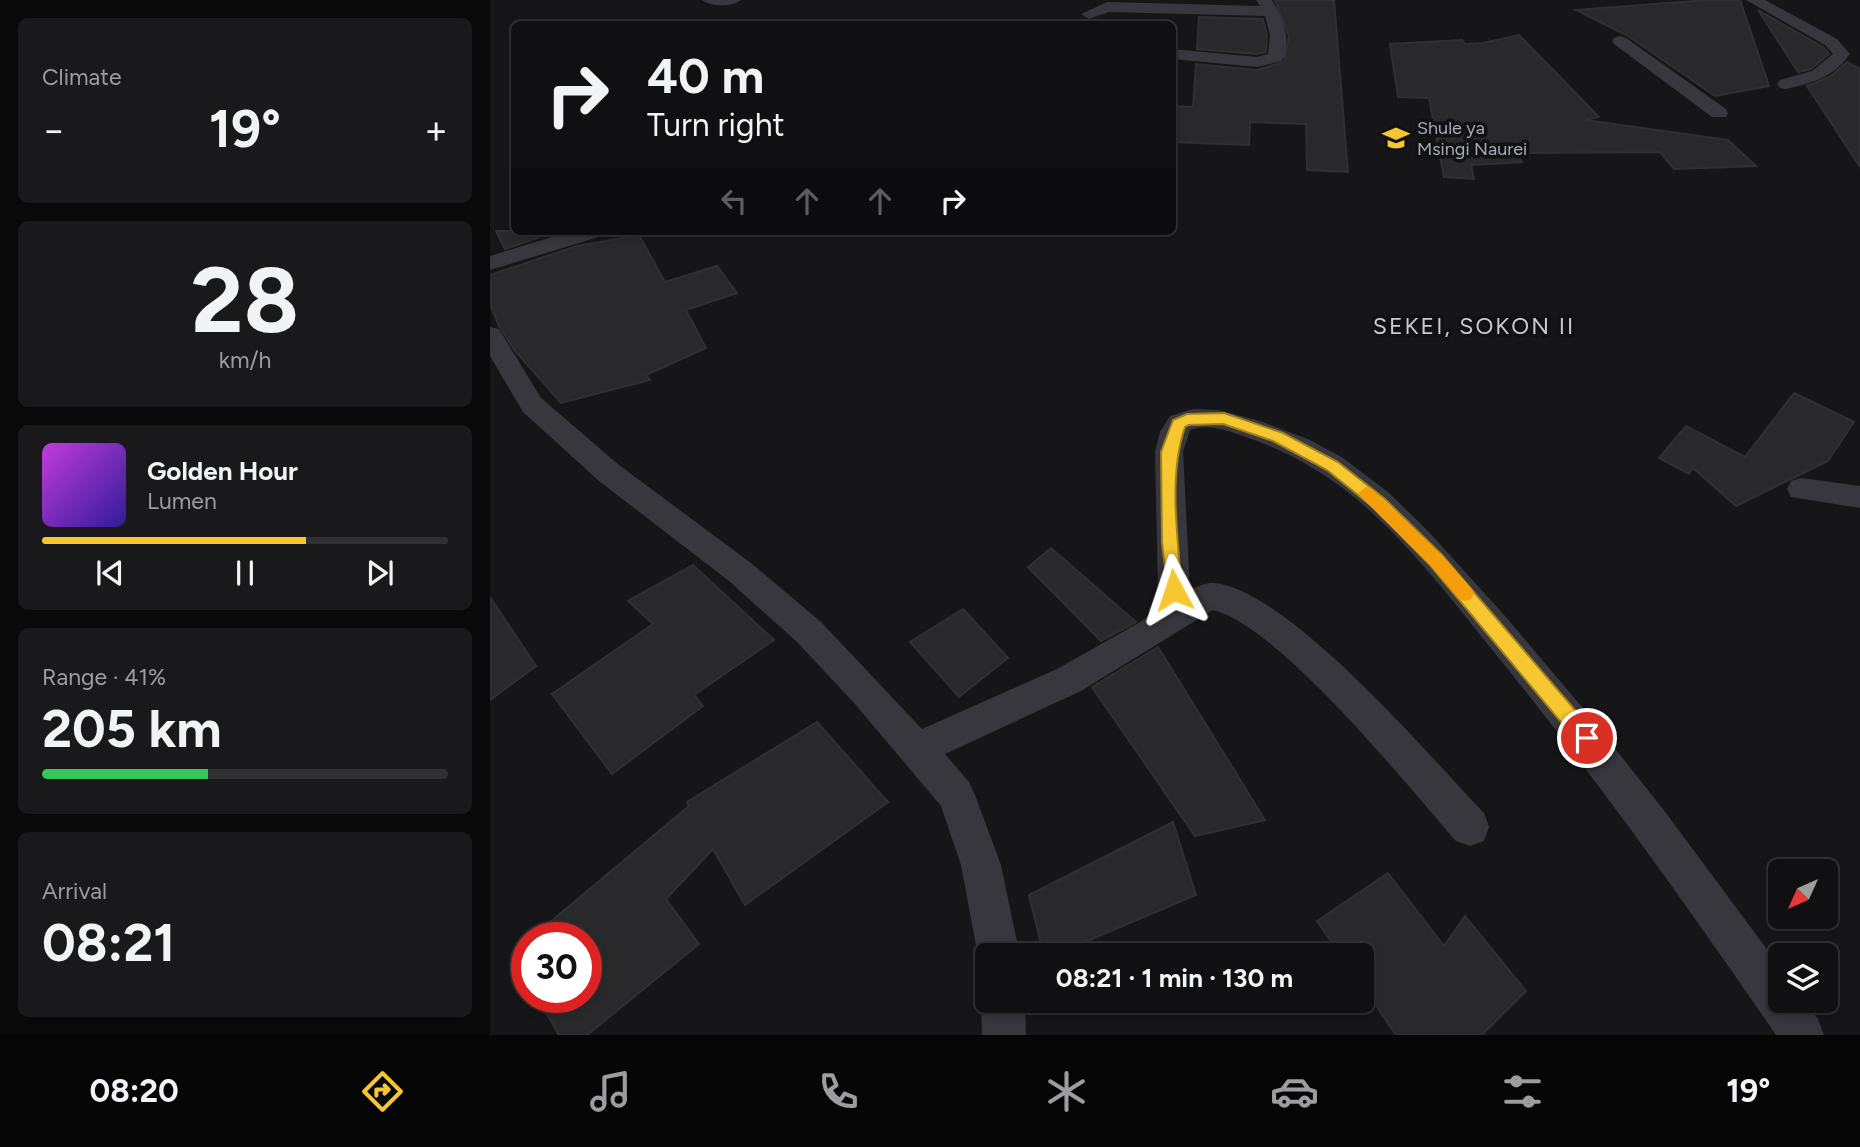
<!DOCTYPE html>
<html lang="en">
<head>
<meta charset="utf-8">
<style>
  :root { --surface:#101012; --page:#19191b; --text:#f1f3f6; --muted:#9c9d9f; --line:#303032; --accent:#f6c730 }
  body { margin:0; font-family:Figtree,sans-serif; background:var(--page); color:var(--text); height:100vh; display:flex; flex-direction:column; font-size:26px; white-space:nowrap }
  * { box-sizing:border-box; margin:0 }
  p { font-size:23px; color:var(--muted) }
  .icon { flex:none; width:38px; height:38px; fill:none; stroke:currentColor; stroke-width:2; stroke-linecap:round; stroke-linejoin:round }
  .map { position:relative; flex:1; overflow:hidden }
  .drawer { display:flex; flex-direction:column; gap:18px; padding:18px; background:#09090a; width:490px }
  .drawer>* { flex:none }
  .guide { position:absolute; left:21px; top:21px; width:665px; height:214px; border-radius:10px; box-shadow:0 4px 10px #0003,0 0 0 2px var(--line); background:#101012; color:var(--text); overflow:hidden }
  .needle { width:46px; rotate:225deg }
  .fabs { position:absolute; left:1278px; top:859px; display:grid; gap:14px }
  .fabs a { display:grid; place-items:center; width:70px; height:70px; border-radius:10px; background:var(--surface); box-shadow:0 4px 10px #0003,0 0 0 2px var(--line); font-size:35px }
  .speed { position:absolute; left:21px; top:922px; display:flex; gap:14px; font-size:35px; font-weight:700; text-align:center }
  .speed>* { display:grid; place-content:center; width:91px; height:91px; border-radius:50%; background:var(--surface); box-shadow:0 4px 10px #0003,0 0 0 2px var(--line); line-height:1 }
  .speed .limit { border:10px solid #d22; background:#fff; color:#111 }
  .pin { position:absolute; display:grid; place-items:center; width:60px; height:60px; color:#fff; margin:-30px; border:4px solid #fff; border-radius:50%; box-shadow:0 2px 7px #0007 }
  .me { position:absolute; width:77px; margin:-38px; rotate:355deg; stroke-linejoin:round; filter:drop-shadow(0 0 5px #0008) }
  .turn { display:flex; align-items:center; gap:24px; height:147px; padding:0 21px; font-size:32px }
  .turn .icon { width:91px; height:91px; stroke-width:2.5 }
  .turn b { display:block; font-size:49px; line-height:60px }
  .lanes { display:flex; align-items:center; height:66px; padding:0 21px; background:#0003; justify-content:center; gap:35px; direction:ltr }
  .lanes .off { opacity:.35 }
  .big { font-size:52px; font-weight:700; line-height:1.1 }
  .drawer .widget { flex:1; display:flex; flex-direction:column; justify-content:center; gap:10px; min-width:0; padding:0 24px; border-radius:10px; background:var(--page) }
  .drawer .dial { align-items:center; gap:0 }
  .dial b { font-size:91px; line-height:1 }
  .song { display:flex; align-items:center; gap:21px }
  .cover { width:84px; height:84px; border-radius:10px; background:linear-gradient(135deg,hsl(290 70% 55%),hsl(250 70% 35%)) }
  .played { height:7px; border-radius:4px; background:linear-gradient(90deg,var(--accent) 65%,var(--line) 65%) }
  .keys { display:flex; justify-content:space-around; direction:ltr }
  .heat { display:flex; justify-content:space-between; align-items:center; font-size:38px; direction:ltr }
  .charge { height:10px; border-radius:5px; background:linear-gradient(90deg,#34c759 41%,var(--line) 0) }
  .trip { position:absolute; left:485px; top:943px; width:399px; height:70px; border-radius:10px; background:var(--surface); box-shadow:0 4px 10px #0003,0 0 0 2px var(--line); font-weight:700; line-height:70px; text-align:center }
  .dock { display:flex; height:112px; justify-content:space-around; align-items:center; background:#060607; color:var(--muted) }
  .dock .icon { width:49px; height:49px }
  .dock .selected { color:var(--accent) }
  .dock b { font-size:32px; color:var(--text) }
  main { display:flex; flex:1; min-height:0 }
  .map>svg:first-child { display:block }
  .building { fill:#29292c; stroke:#303034; stroke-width:2 }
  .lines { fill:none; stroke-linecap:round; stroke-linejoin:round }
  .minor { fill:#37373d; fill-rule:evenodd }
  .route { fill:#f6c730; stroke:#a0811f; stroke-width:2 }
  .slow { fill:#f59e0b }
  .labels { text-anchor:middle; stroke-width:7; stroke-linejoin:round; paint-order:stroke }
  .far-poi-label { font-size:18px; fill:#a8abb8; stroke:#111113; text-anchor:start }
  .neighbourhood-label { font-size:23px; letter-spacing:2px; fill:#c9cbd4; stroke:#111113 }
</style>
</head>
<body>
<main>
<section class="drawer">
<div class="widget"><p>Climate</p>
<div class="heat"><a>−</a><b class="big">19°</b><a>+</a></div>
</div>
<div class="widget dial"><b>28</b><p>km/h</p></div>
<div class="widget">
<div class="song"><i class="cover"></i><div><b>Golden Hour</b><p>Lumen</p></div></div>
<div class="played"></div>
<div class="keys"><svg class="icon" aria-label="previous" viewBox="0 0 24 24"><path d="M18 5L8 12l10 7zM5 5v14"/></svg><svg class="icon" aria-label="pause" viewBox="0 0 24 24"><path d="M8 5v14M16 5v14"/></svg><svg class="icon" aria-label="next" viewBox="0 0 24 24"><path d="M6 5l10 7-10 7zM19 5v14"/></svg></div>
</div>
<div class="widget"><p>Range · 41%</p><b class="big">205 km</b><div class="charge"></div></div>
<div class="widget"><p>Arrival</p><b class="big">08:21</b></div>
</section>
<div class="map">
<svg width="1370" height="1035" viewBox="0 0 1370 1035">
  <rect width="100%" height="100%" fill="#161618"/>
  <path class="building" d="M785,0H844L858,172L817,170L816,124L760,122L759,145L682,142V106L703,107L706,64L767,70L794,62L799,37Z
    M1218,0H1250L1279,86L1225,96L1138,36L1086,10Z
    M1268,10L1333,47L1339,54L1321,69L1308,72Z
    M709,17L773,19L777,35L776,52L767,54L707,49Z
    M1029,35L1109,117L1095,120L1238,140L1266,166L1184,169L1170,152L1026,153L1032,162L981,165L984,179L954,177L939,98L908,97L900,44L972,40L975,44L993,43Z
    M1357,62L1370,69V167L1317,86L1341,76Z
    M6,231H45L48,238L15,249Z
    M149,235L175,282L227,266L247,293L196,310L216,348L156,375L160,380L71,403L25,351L9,326L0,304V275L87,246Z
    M1304,393L1364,422L1338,461L1246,506L1203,468L1199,474L1169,458L1196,426L1255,457Z
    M561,548L646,622L611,641L538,567Z
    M203,565L284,640L204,695L213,706L122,774L62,694L163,624L138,601Z
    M0,597L46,666L0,700Z
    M473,609L518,658L469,697L420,642Z
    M668,647L775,820L705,836L602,687Z
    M327,722L398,802L255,905L223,849L176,899L209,944L97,1035H69L48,998H96V938H41L199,806L197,802Z
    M683,822L706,895L562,956H554L539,895Z
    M898,873L954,946L975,916L1036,991L992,1035H906L872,985V956H851L827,921Z"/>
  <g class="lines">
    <path class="minor" d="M212,0H251C242,7 221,7 212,0Z
      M766,0H782C792,17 803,41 792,61L767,67L682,59V49L767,57L778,54L780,35L775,16L619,12L599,19L591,14L617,2L770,6Z
      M1256,0H1275L1347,39L1360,54C1344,77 1323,83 1296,89L1290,88L1287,84L1290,80L1322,71L1343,54L1335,45Z
      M1130,36L1136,38L1236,109L1238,113L1236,117H1222L1124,44L1122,41L1124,38Z
      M81,231H115L112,236L0,270V256Z
      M0,327L9,329L51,398L129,465L261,563L331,622L432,729L567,669L652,621L665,610L668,590L665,452L670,432L680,416L703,409L729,410L773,422L820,440L853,458L898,492L939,532L1015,616L1097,713L1176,813L1290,967V1001H1314L1328,1019L1334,1035H1286C1196,904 1104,775 1004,652C958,595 912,534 854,489C824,466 791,449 756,437C739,431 717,423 700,430L693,452L700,590C707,587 717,582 725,583C801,592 939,756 994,813L999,827L994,841L980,846L966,841C917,785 789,626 723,610L591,691L455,754L479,782L485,795L511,865L530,956H497V972L494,971L488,956L471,865L451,806L365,704L307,642L239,581L109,481L33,412L0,356Z
      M1311,478L1370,486V508L1301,497L1297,489L1301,481Z
      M497,987V1001H535L536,1035H492L491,1001Z"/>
  </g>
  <path class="route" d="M734,413L793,433L848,462L895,499L952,555L1104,732L1107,738L1104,745L1097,748L1090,745L940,565L884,508L837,470L783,441L733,424L699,425L695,427C678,477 688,538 692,590L690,595L684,597L678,595L672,542L671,452L683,420L697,414Z"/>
  <path class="slow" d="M876,487L882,489L952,555L981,588L984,593L981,599L975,601L969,599L940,565L871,497L868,493Z"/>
  <defs>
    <g id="school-bare" transform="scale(2.1)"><path d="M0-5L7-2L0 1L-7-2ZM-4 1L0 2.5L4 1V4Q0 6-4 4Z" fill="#f6c730" stroke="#111113" stroke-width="2.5" paint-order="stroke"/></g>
  </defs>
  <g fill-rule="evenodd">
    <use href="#school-bare" x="906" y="138"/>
  </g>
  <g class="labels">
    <g class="far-poi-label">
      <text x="927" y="134">Shule ya<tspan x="927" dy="21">Msingi Naurei</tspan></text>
    </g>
    <g class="neighbourhood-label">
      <text x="984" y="334">SEKEI, SOKON II</text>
    </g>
  </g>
</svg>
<div class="fabs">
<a><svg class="needle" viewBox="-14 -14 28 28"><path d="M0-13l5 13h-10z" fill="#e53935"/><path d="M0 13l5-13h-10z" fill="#9c9d9f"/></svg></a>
<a><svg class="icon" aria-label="layers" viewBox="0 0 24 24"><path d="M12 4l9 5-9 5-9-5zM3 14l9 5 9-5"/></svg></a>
</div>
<div class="speed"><div class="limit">30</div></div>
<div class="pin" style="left:1097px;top:738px;background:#d93025"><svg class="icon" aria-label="arrive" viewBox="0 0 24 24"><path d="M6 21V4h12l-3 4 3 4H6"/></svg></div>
<svg class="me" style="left:684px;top:590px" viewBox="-20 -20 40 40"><path d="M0-17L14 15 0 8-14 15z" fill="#f6c730" stroke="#fff" stroke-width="4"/></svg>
<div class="trip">08:21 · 1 min · 130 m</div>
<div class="guide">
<div class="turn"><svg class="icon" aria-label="right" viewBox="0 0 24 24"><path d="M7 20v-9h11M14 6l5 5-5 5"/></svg><div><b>40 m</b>Turn right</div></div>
<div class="lanes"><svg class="icon off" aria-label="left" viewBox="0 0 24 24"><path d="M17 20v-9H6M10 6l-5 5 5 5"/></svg><svg class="icon off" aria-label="ahead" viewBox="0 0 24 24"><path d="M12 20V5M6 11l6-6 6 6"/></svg><svg class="icon off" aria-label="ahead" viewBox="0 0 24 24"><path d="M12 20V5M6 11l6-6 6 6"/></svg><svg class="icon" aria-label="right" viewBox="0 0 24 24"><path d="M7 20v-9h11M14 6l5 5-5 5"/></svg></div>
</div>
</div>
</main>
<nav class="dock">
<b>08:20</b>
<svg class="icon selected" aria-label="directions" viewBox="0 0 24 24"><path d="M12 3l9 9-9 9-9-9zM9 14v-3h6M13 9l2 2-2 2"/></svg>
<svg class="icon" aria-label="music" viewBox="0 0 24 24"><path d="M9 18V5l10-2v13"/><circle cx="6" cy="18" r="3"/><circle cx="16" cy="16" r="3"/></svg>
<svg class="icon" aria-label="phone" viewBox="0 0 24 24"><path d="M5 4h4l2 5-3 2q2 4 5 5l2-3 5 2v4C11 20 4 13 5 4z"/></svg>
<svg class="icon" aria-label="climate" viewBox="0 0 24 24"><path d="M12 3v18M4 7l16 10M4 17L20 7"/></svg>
<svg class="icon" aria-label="car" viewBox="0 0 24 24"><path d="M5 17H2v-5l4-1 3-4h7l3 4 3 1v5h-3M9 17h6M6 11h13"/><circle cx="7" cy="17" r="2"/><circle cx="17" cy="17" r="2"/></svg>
<svg class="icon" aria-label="filters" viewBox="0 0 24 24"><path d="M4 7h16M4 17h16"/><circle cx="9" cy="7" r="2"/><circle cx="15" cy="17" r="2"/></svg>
<b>19°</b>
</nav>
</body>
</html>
